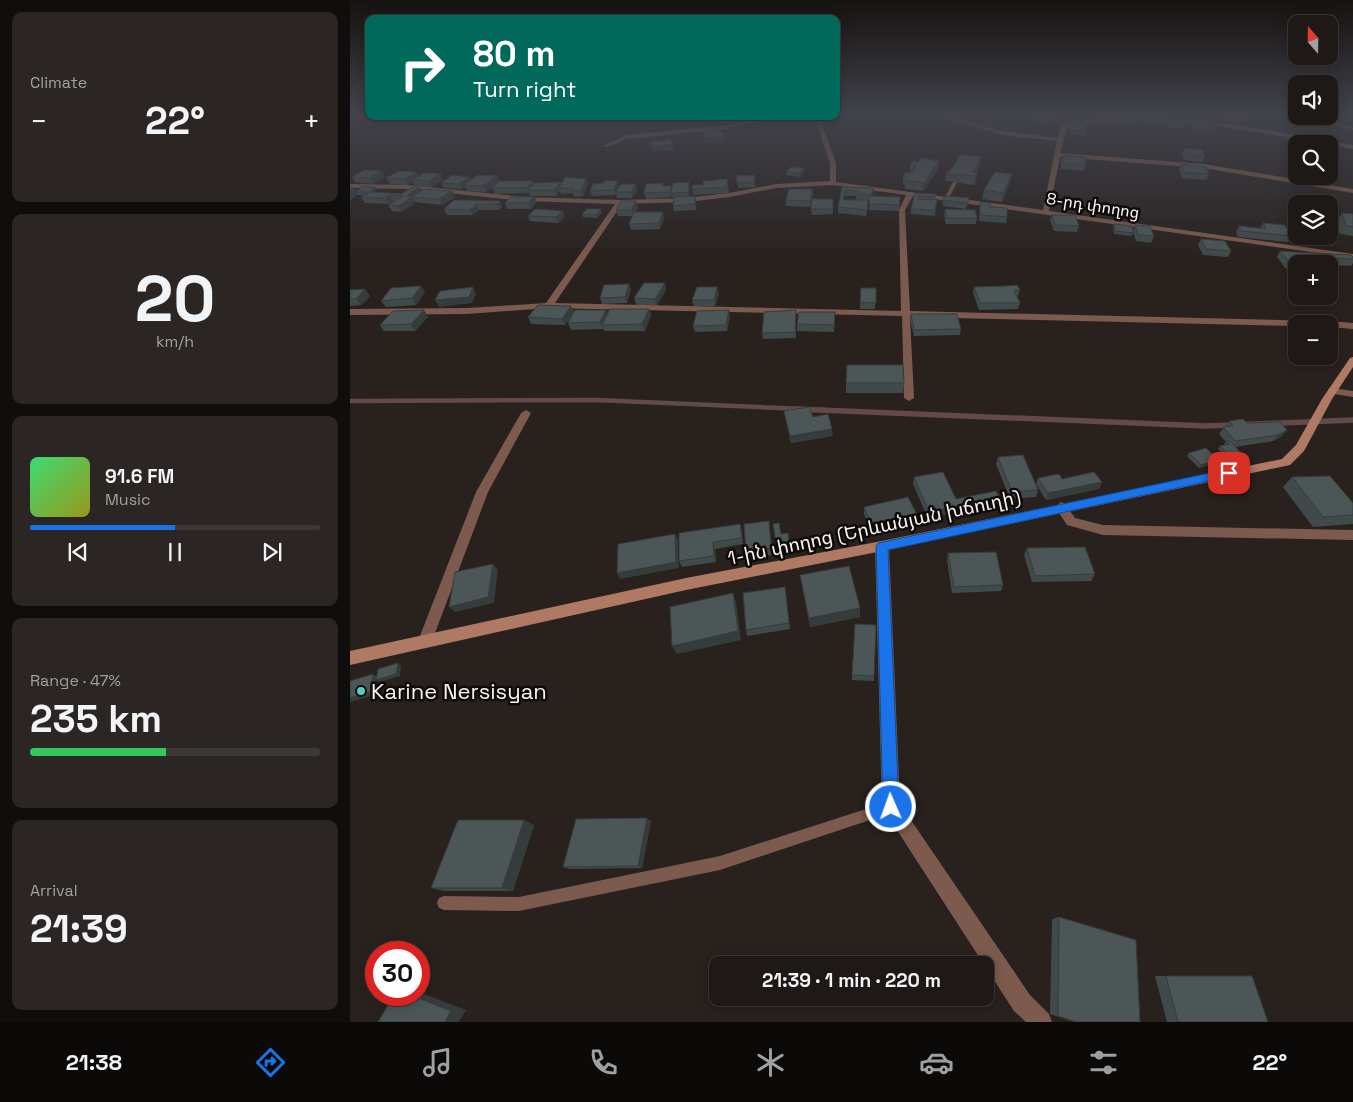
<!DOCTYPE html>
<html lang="en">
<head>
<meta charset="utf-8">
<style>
  :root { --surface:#1e1916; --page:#2b2623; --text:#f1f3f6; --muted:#a1a0a1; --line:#3c3835; --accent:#1a73e8 }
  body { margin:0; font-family:"Space Grotesk","Noto Sans Armenian",sans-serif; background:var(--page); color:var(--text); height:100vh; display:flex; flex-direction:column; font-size:19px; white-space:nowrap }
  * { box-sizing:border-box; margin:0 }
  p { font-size:16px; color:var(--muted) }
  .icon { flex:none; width:28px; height:28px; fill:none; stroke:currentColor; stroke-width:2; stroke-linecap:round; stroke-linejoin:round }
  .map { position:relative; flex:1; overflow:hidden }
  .details { display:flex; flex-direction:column; gap:12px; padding:12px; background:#100e0c; width:350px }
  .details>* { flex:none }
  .top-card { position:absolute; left:15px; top:15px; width:475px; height:105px; border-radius:10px; box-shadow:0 2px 12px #0003,0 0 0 1px var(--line); background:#00695c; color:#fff; overflow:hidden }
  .needle { width:32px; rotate:340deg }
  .tools { position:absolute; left:938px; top:15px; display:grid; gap:10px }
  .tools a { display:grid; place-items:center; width:50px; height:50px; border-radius:10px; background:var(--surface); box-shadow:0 2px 12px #0003,0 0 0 1px var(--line); font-size:25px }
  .speed { position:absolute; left:15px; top:941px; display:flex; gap:10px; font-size:25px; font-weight:700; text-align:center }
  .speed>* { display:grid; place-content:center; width:65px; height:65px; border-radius:50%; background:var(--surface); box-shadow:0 2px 12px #0003,0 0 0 1px var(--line); line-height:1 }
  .speed .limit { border:8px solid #d22; background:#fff; color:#111 }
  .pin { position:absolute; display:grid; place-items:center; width:42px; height:42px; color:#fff; margin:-21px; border-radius:10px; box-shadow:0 2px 8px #0006 }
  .me { position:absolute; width:55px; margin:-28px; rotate:358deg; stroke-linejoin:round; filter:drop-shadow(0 0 4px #0008) }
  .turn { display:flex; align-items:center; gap:18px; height:105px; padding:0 25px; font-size:22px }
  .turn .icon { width:65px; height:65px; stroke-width:2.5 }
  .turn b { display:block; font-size:35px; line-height:42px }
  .big { font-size:38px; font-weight:700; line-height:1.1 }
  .details .card { flex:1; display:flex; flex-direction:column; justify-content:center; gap:8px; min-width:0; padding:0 18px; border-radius:10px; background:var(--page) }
  .details .dial { align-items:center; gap:0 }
  .dial b { font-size:65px; line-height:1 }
  .song { display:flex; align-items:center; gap:15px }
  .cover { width:60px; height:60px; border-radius:8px; background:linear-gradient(135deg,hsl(140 70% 55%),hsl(60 70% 35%)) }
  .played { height:5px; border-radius:2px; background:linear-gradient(90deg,var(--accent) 50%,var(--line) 50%) }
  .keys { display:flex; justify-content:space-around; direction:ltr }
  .heat { display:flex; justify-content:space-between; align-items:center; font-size:28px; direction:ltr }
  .charge { height:8px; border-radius:4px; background:linear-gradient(90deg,#34c759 47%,var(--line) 0) }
  .trip { position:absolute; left:359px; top:956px; width:285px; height:50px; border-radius:10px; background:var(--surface); box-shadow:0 2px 12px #0003,0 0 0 1px var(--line); font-weight:700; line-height:50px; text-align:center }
  .menu { display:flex; height:80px; justify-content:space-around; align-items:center; background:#0c0a09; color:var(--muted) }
  .menu .icon { width:35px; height:35px }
  .menu .active { color:var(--accent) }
  .menu b { font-size:22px; color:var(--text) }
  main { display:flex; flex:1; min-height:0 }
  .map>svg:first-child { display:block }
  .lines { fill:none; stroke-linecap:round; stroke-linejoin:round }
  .stream-far1 { stroke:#634a49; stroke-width:4.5 }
  .stream { stroke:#634a49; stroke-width:5.5 }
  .lane { fill:#7c5a4d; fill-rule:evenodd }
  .street { fill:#7c5a4d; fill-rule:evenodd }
  .secondary { fill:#af7964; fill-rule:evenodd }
  .wall { fill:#414a4a }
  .shaded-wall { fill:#353c3c }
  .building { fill:#4c5656; stroke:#353c3c }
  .route { fill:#1a73e8; stroke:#114b97 }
  .poi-dot { fill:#54cdc8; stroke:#0e0b0a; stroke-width:2 }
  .labels { text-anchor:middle; stroke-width:5; stroke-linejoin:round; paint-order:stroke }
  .far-street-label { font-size:16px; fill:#f9f4f2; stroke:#0e0b0a }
  .street-label { font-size:19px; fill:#f9f4f2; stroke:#0e0b0a }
  .near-poi-label { font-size:22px; fill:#f9f4f2; stroke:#0e0b0a; text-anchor:start }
</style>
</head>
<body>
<main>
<section class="details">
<div class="card"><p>Climate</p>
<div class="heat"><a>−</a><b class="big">22°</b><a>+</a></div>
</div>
<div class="card dial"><b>20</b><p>km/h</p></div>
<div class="card">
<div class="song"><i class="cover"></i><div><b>91.6 FM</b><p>Music</p></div></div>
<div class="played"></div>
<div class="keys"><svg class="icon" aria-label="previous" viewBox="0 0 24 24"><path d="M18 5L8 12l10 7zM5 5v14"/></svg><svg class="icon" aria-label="pause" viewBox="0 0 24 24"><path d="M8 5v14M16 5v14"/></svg><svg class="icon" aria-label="next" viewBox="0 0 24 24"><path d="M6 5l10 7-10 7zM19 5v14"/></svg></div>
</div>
<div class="card"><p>Range · 47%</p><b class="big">235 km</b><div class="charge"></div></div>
<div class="card"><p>Arrival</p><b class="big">21:39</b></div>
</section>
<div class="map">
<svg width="1003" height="1022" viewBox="0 0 1003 1022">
  <rect width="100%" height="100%" fill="#28211e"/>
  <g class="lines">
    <path class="stream-far1" d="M0,401L246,400L475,410"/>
    <path class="stream" d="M446,409L856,426L1003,420"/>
    <path class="lane" d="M957,116H964L1003,128V130Z
      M603,182L607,183L598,199H594Z
      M541,801L545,803L547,807L545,811L541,813L370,870L169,911L94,910L89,908L87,903L89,898L94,896L169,897L370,856Z"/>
    <path class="street" d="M581,114H590L652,131L708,138L711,126L715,123C810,106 910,129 1003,145V149L943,138L946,157V176H950V180L1003,189V193L853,168L710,157L699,211L1003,254V258L563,196L555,210L560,311L970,321L974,324H946V326L560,317L564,398L559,401L554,398L552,316L199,308L117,314L0,315V309L117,308L196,303L265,204L174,201L58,189L0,188V184L58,185L174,197L270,200L337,198L379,193L426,184L480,181V163L464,116H469L486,163V182L693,210L707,141L652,135ZM788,121L861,125L937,137L944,179L853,164L710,153L718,125ZM483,185L556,195L549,210L551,311L205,303L272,204L337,202L379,197L426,188Z
      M417,116H427L377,129L277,139L258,147L253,146L276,135L377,125Z
      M979,321L1003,323V329L979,327V324H975Z
      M982,388L1003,391V397L978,393V389Z
      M176,410L181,413L138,492L82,641L80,646L75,648L70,646L68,641L126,492L171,413Z
      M711,502L715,504L725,518L753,525L1003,530V540L753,535L717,525L705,507Z
      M532,541L537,542L539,546L550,804L680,995L699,1014L702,1022H676L664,1011L532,807L525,546L527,542Z"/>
    <path class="secondary" d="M1003,357V367L982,399L954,451L940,465L532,551L336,590L0,665V651L336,578L532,541L932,459L946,445L972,399L1000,358Z"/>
  </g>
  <path class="wall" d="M870,114H896L897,116L895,121L874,120L870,115Z
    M685,115H706L705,120L696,123L684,120Z
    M815,118L835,123L833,128L815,127L813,123Z
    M846,120L867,123L863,132L842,129Z
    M720,122L736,131L735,136L720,135L719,127Z
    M352,131L373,136L374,141L357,143L353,136Z
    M834,148L855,156L853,162L834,160L832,154Z
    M713,155L736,165L734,171L711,169V160Z
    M831,164L859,174L856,180L832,178L829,170Z
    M560,165L588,169L573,191L555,189V185L553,184V176L560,173Z
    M630,166L626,173H627L626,181L624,185L595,181L596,173Z
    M454,168V171L450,177L436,175V172Z
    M91,174L93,180L82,187L65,186L62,182L58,185L40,184L36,178Z
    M662,174L660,182L652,202L632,199L634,190Z
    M404,175L405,187L388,188L386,176Z
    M147,176L149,181H183L184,183L211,184L236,179L238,184L233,196L224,197L223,193L211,194L210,191L207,196H180L179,193L145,194L142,188L148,182L136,192L117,191L115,187L112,189L94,188L91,183L122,179Z
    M2,177H35L23,184L5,182Z
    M267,180L269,186L267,191L287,190L282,198H267L266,193L265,195L242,196L240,191L254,183Z
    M313,183L314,186H321L322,190L340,188L339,196H345L346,202V210L324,211L323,206L324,198H323L322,194L321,197L296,199L294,193Z
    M378,185L379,193L343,195L342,189Z
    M25,187L27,190L25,192L51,194L70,187L72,190L102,191L105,197L92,205L65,202L63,199L64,204L51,212L42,211L38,205L45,201H43L38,204L15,203L11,197L15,195H7V194L0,201V188L7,191Z
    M492,187L523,188L522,196L550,197L549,211L519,210L520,200H506V196H495L494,200L518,206L516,216L488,213V207Z
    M462,189L463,195L460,207L436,206V200Z
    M565,193L586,194L585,200H587L585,216L561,214V209Z
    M185,197L187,202L181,209H157L155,203Z
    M619,198L616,209L593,206V200Z
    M483,199V214L462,215L461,209Z
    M104,200L150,201L152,207L149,210H129L123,215H97L94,209Z
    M286,201L288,207L285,212L314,218L310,229L281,230L279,224L283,216H268L266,210Z
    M630,202L657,217L656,223L629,221Z
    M595,209L627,218L626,224H596L594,215Z
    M252,212L247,218L233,217L232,214Z
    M992,213L1003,214V236L990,234L986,222Z
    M702,215L729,226L727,232L704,231L700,220Z
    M178,216L215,217L208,223L180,221Z
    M913,223L942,236L938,242L888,237L886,232L889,226L910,228Z
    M764,224L783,231L785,225L804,236L801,243L786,241L783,232L782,236L764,234L763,227Z
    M851,239L881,251L878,257L853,255L848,245Z
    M930,251L1003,257V263L1001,266L979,265V264H946V269H936L927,257Z
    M279,284L281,290L277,303L252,304L250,298Z
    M624,287L670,290L668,296H667L670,303L668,309L629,310L623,293Z
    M511,288H526L525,309H510Z
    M15,289L20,296L11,305L0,306V290Z
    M316,290L307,305H286L284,298Z
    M75,292L66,305L36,307L31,301Z
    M369,293L365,306H344L342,300Z
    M221,306L224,312L256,310L258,313L299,309L301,315L295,331H254L253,328V329L221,330L218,323L222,316L215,325L181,324L178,317Z
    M74,310L78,317L65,331H34L30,325Z
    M485,312L484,332L447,331V324Z
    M561,314L611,329L610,335L564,336L560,320Z
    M380,317L377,331L345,332L343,326Z
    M446,317V338L413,339L412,333Z
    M496,383H554L553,393H496Z
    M434,411L463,417L483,436L441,443L435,418Z
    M879,421L897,423L937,430L931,437L923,441L885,447L893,455L890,459L878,460L868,449L870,446L875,445L874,444L876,442L869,434Z
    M839,453L866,463L849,468L837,456Z
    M648,457L688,490L686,497L660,499L646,464Z
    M564,477L606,499L648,505L578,518L563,484Z
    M942,477L1003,503V524L963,527L933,487Z
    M688,478L712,479L752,482L749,489L696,500L686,484Z
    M514,507L568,526L523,537L514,514Z
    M419,521L423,555L397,558L396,552Z
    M390,524L392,530L393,544L365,549L366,562L332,567L329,561Z
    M423,524L431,534L438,533L440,551L428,553Z
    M677,548L745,574L741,581L682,582L674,555Z
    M598,553L653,585L651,591L602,593L597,560Z
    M450,575L510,608V617L460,627Z
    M435,587L440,629L397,636L396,630Z
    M526,625L524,681L502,680V675Z
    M297,818L301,821L292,868L219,869L213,867Z
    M184,825L163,891H94L81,888Z
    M709,917L790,1022H724L700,1014L702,919Z
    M805,976H816L918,1022H817Z"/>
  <path class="shaded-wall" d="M706,115L705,120L696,123L697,118Z
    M373,136L374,141L357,143L356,138Z
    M323,144L324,150L303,152L302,147Z
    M631,157L630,166L624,176L623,172Z
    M589,161L588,169L573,191L574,183Z
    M454,168V171L450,177L449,174Z
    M32,171L35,177L23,184L20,178Z
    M67,172L70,177L62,180V182L58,185L55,179Z
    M627,173L626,181L624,185L625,176Z
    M91,174L93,180L82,187L79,181Z
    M662,174L660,182L652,202L653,193Z
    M147,176L149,181L136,192L133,186Z
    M120,177L123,182L114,185L115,187L112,189L109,184Z
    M236,179L238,184L233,196L231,191Z
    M267,180L269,186L265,195L264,190Z
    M183,181L185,187L178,190L177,188Z
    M211,182L213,188H209L210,191L207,196L204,190Z
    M339,182L340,188L339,198L338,192Z
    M286,184L287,190L282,198L281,192Z
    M321,186L322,191L321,197L320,192Z
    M25,187L27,190L22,195L20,192Z
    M70,187L73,193L62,197L64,201L63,202L64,204L51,212L48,206L57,195Z
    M5,188L8,192H6L7,194L0,201V192Z
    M462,189L463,195L460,207V201Z
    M102,191L105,197L92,205L89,199Z
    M40,195L43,201L38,204L35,198Z
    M345,196L346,202V210L345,204Z
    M185,197L187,202L181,209L178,203Z
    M150,201L152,207L149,210L147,204Z
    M286,201L288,207L284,216L282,210Z
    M126,204L129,210L123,215L120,210Z
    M251,209L252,212L247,218L246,215Z
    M213,211L215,217L208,223L206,217Z
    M313,212L314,218L310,229L309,223Z
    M315,283L316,290L307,305L305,299Z
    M279,284L281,290L277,303L275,297Z
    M71,286L75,292L66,305L62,298Z
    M123,287L126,294L122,303L89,307L85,300Z
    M367,287L369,293L365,306L364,300Z
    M15,289L20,296L11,305L6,299Z
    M221,306L224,313L215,325L212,319Z
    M299,309L301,315L295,331L292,324Z
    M74,310L78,317L65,331L61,324Z
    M256,310L259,316L252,325L253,329L250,322Z
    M379,310L380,317L377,331L376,325Z
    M446,310V338L445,332Z
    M482,429L483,436L441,443L440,436Z
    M937,430L931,437L923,441L928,435Z
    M868,460L866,463L849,468L851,465Z
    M752,482L749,489L696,500L698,493Z
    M650,498L648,505L578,518L579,512Z
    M569,519L568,526L523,537L524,530Z
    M390,524L392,530L393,544L392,538Z
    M325,534L328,540L329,568L270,579L267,573Z
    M363,542L365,549L366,562L364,556Z
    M143,564L148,570L144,603L105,612L99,607Z
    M383,593L386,602L391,640L327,654L322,646Z
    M510,608V617L460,627L459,618Z
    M48,663L51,666L50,676L30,682L26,680L24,695L0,702V698L23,674L27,677Z
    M297,818L301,821L292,868L288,866Z
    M174,820L184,825L163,891L152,888Z
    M69,992L116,1010L109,1022H95L61,995H69Z"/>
  <path class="building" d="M703,114L706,115L697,118L685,115Z
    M876,114H896L897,116L876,115Z
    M815,118L833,119L835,123L817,122Z
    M846,120L867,123L865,127L844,124Z
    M720,122L735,123L736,131L721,130Z
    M369,129L373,136L356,138L352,131Z
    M320,139L323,144L302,147L300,142Z
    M834,148L852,150L855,156L836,154Z
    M610,155L631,157L623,172L627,173L625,176L596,173L601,170Z
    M713,155L735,157L736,165L712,163Z
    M571,158L589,161L574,183L555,180L558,177L553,176L556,172L561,173L566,166L560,165L563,161L568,162Z
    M831,164L856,167L859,174L834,172Z
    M441,167L454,168L449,174L436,172Z
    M14,170L32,171L20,178L2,177Z
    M49,171L67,172L55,179L36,178Z
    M645,172L662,174L653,193L634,190Z
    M73,173L91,174L79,181L62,180Z
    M102,175L120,177L109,184L91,183Z
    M128,175L147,176L133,186L114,185Z
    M404,175L405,182L387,183L386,176Z
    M215,177L236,179L231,191H222L224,188H209Z
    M377,179L378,187L342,189V185H353V181Z
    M267,180L264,190L240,191L243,184L254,183L255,181Z
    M149,181H183L177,188H142Z
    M211,182L204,190H178L185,183Z
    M339,182L338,192L321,193L323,183Z
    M313,183V186H321L320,192L294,193L296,184Z
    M271,184H286L281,192H266Z
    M13,186L25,187L20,192H6Z
    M63,187H70L57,195L61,196L58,198H61L48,206L38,205L53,196L40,195L35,198L11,197L21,192L51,194Z
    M492,187L523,188L522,194H506L507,191L495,190L493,200H518L517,210L488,207Z
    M0,188H5L0,192Z
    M74,189L102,191L89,199L62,197Z
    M439,189H462L460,201L436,200Z
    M565,193L586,194L585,197L568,196V199L587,200L585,210L561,209Z
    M162,196L185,197L178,203H155Z
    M345,196V204L323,206L324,197Z
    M520,196L550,197L549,205L519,204Z
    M595,196L619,198L617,203L593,200Z
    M462,199H483V209H461Z
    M104,200L150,201L147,204H126L120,210L94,209Z
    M271,201H286L282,210H266Z
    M630,202L640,203V207L657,208V217L630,215Z
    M185,209L213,211L206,217L178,216Z
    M237,209H251L246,215L232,214Z
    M595,209L625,210L627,218H597Z
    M284,212H313L309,223L279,224Z
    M992,213L1003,214V227L996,225Z
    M702,215H725L729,226L705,225Z
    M913,223L935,225L942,236L891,231L889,226L916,229Z
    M764,224L782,226L783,233L765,231Z
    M785,225L800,226L804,236L788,235Z
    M851,239L875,241L881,251L856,249Z
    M930,251L1001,255L1003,257V259L966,257L971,263H940Z
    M294,283H315L305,299L284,298Z
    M279,284L275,297L250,298L254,285Z
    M667,285L670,290H664L670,303H630L624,287L655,286Z
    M71,286L62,298L31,301L41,288Z
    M123,287L119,297L85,300L90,291Z
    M347,287H367L364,300H342Z
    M511,288H526V303L510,302Z
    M15,289L6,299H0V290Z
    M188,305L221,306L212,319L178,317Z
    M260,309H299L292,324L252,325Z
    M74,310L61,324L30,325L43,311Z
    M225,310H256L250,322L218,323Z
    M379,310L376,325L343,326L347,311Z
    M446,310L445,332L412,333L414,312Z
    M449,312H485L484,325L447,324Z
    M561,314H607L611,329L564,330Z
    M497,365H553L554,383H496Z
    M459,407L463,417L478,414L482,429L440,436L434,411Z
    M893,419L897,423L930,422L937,430L928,435L885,441L873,427L883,426L879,421Z
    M876,441H880L893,455L880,457L870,446L880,444Z
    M856,448L868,460L851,465L839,453Z
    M673,455L688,490L662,492L648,457Z
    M593,472L606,499L646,491L650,498L579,512L564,477Z
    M744,472L752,482L698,493L688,478L709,474L712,479Z
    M980,476L1003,503V515L973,517L942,477Z
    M558,497L569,519L524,530L514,507Z
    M419,521L421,548L396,552L394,524Z
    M429,523L431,534L438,533L440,548L427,550L423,524Z
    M390,524L392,538L363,542L364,556L329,561V533Z
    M325,534L326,562L267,573L268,544Z
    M735,547L745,574L685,576L677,548Z
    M646,552L653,585L604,587L598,553Z
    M143,564L138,597L99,607L105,572Z
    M499,566L510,608L459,618L450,575Z
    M435,587L439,623L396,630L393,593Z
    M383,593L388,631L322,646L320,607Z
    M505,624L526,625L524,676L502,675Z
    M48,663L46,674L26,680L28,669Z
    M23,674L20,692L0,698V681Z
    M297,818L288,866L213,867L226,819Z
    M108,820H174L152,888H81Z
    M709,917L786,940L790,1022H727L708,1016Z
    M816,976H902L918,1022H828Z
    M44,995H61L101,1011L95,1022H28Z"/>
  <linearGradient id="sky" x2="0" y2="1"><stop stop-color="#161210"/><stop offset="0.44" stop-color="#42434c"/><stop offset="1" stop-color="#42434c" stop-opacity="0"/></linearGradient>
  <rect width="1003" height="258" fill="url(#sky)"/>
  <path class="route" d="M879,469L885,473L883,476L538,550L549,807L547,813L541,815L535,813L533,807L526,546L528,543Z"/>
  <circle class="poi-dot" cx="11" cy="691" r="5"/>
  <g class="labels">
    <g class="far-street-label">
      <text transform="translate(743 205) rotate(9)" y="6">8-րդ փողոց</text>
    </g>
    <g class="street-label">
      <text transform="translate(524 527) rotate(-12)" y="7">1-ին փողոց (Երևանյան խճուղի)</text>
    </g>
    <g class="near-poi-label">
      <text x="21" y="699">Karine Nersisyan</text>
    </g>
  </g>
</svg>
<div class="tools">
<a><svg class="needle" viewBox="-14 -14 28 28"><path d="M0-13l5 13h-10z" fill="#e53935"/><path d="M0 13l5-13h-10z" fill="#a1a0a1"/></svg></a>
<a><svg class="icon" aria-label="sound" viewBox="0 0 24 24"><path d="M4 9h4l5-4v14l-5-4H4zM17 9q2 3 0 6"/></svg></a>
<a><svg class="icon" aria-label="search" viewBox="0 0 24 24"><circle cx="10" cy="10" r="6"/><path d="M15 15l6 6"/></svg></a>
<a><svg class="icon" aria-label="layers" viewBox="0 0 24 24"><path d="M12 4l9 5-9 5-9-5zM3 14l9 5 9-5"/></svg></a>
<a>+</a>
<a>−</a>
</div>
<div class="speed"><div class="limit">30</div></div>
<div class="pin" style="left:879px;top:473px;background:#d93025"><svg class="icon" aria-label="arrive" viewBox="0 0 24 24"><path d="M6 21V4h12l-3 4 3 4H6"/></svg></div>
<svg class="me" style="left:541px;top:807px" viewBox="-20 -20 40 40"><circle r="17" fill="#1a73e8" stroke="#fff" stroke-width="3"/><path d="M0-11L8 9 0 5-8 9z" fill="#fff"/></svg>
<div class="trip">21:39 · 1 min · 220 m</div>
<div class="top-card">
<div class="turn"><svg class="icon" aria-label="right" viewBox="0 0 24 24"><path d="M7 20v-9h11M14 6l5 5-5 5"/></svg><div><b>80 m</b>Turn right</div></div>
</div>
</div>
</main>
<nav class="menu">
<b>21:38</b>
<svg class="icon active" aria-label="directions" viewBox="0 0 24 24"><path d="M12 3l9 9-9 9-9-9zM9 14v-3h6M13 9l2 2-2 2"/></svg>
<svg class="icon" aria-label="music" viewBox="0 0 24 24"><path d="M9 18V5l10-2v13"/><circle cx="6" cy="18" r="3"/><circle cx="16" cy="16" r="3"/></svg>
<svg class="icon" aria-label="phone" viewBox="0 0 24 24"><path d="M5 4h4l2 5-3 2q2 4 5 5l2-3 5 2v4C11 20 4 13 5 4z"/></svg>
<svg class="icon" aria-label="climate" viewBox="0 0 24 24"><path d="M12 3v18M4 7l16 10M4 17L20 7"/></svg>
<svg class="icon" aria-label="car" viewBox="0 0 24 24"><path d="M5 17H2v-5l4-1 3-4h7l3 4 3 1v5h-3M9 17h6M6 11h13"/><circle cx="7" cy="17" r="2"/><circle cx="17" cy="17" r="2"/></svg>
<svg class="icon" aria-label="filters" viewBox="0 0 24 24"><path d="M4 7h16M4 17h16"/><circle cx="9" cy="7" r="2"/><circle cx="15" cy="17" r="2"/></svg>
<b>22°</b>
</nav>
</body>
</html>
